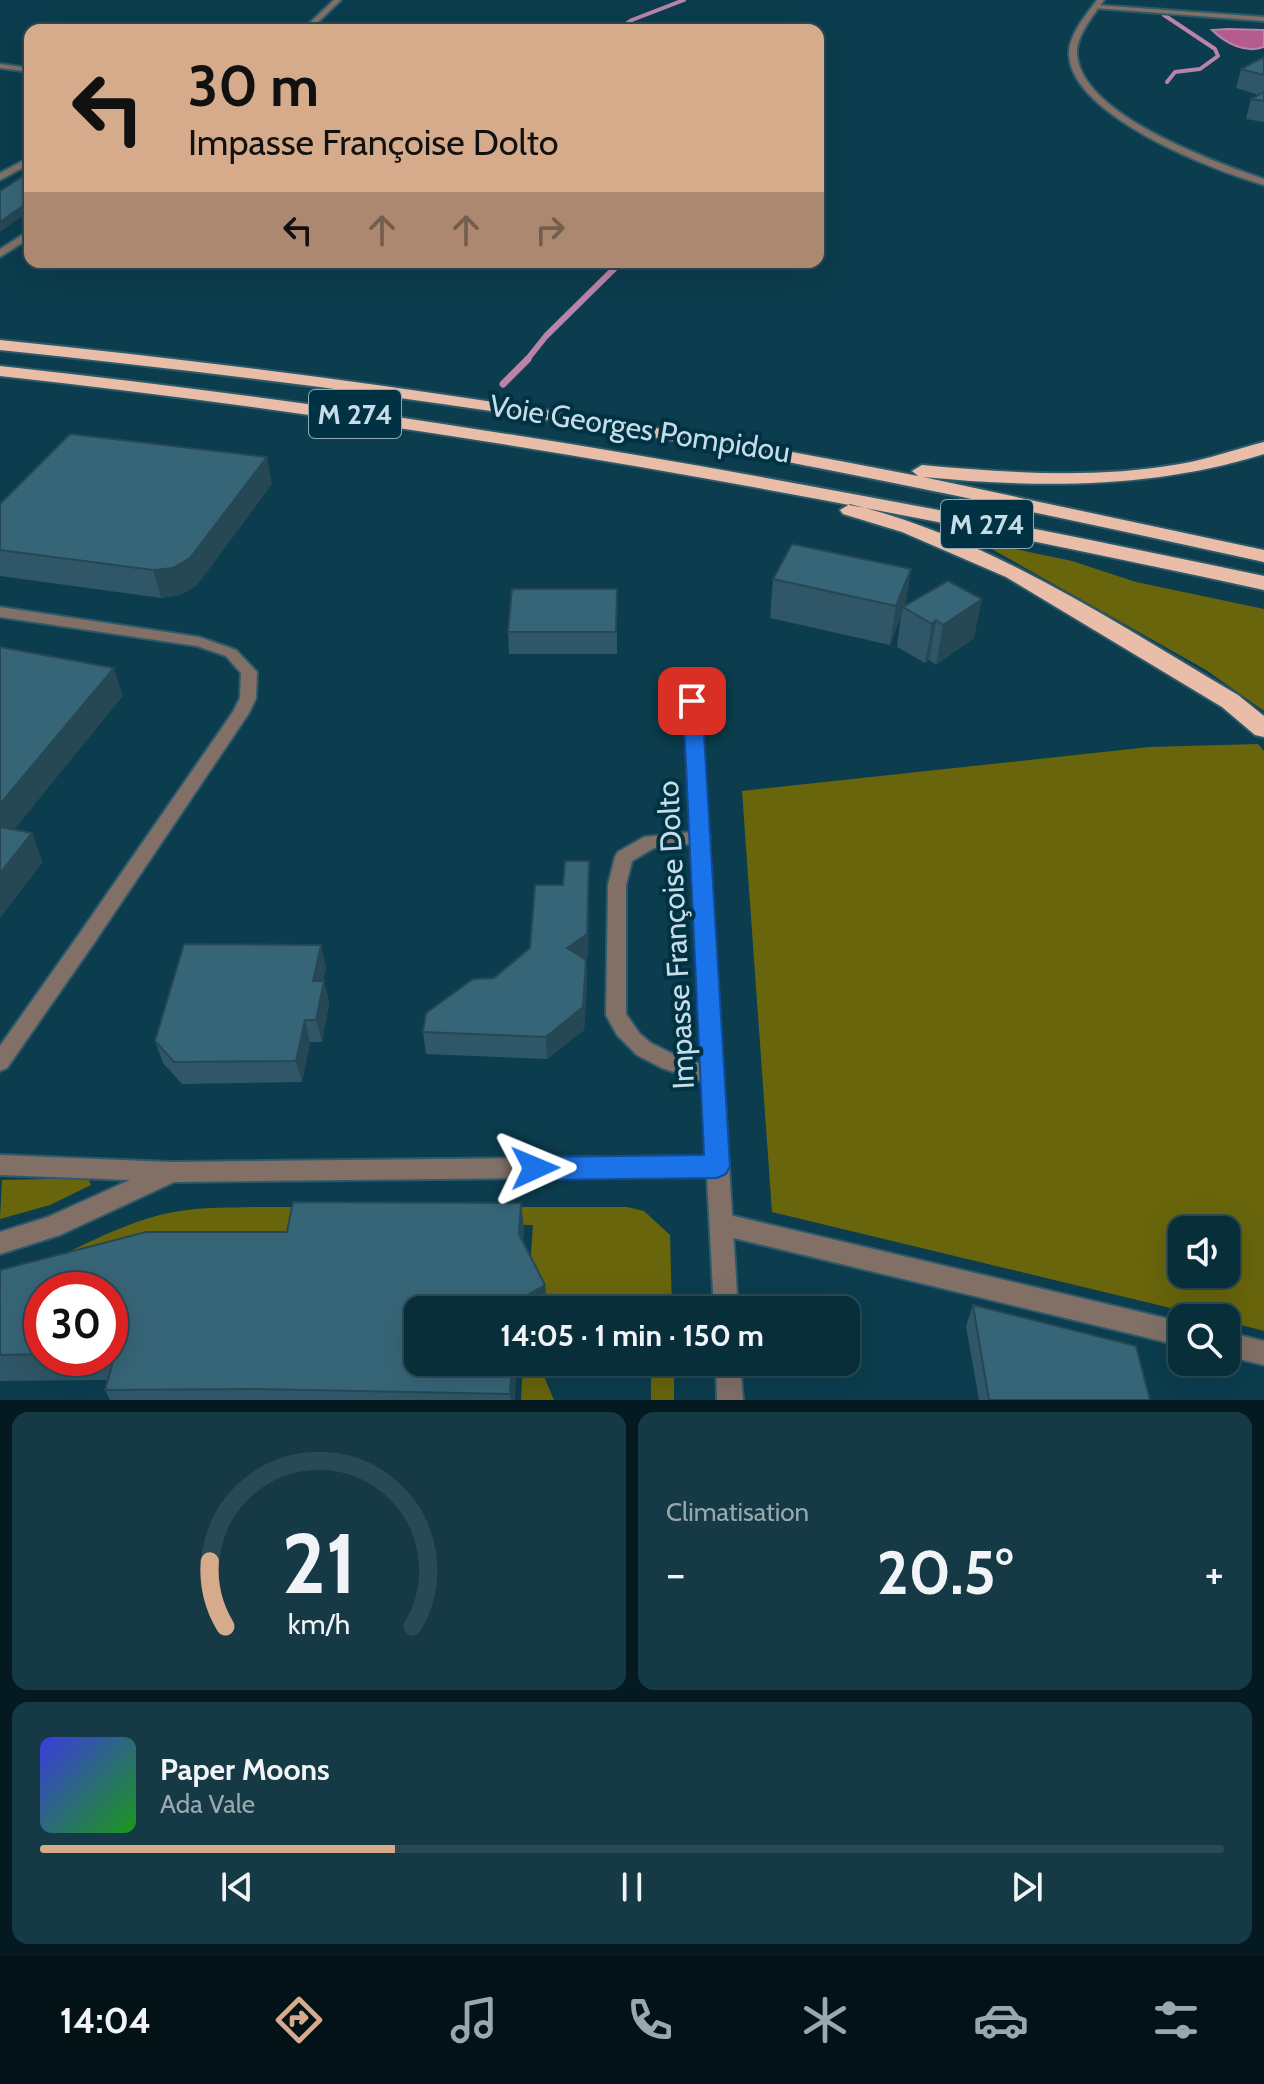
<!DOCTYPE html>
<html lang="fr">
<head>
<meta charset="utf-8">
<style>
  :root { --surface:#082e3a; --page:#163a45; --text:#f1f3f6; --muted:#98a8af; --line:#294a54; --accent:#d6ab8b }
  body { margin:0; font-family:Cabin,sans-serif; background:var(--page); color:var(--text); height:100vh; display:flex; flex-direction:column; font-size:30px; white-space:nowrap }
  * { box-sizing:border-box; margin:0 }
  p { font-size:26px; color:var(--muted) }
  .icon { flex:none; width:44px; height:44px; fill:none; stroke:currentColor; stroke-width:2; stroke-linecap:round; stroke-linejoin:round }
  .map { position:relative; height:1400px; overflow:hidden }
  .sheet { display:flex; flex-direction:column; gap:12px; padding:12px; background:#041920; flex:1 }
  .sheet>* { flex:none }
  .top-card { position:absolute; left:24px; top:24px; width:800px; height:244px; border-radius:16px; box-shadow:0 8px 32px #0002,0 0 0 2px var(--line); background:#d6ab8b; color:#111; overflow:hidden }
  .buttons { position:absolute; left:1168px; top:1216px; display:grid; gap:16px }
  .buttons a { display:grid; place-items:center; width:72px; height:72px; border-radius:16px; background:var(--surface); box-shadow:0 8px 32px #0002,0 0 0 2px var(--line); font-size:40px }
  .speed { position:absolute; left:24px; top:1272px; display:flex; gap:16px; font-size:40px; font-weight:700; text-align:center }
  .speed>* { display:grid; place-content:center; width:104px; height:104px; border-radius:50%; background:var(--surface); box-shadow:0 8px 32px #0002,0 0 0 2px var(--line); line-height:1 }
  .speed .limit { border:12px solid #d22; background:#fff; color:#111 }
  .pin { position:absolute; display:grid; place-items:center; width:68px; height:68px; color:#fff; margin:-34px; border-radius:16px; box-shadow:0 4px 12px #0006 }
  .me { position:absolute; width:88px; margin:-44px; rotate:89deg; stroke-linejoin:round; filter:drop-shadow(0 0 6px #0008) }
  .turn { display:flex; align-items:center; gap:28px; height:168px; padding:0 32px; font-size:36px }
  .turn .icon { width:104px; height:104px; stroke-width:2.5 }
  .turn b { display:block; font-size:56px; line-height:68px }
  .lanes { display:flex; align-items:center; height:76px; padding:0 32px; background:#0003; justify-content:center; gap:40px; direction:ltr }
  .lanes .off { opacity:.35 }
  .big { font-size:60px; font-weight:800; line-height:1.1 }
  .sheet .card { flex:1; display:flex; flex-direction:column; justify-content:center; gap:12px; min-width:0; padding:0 28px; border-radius:16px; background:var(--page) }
  .sheet .dial { align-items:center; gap:0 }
  .dial svg { height:208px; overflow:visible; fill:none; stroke:var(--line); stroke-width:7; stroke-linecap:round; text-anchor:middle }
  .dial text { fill:var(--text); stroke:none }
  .song { display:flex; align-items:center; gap:24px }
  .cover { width:96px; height:96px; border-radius:12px; background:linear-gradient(135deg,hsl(240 70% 55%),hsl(120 70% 35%)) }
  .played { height:8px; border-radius:4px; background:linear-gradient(90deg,var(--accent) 30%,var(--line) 30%) }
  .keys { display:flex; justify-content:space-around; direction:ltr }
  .heat { display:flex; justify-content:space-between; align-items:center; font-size:44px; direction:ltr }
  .sheet .tiles { flex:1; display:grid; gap:12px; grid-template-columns:1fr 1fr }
  .card:last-child { grid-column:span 2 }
  .trip { position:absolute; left:404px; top:1296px; width:456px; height:80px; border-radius:16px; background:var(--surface); box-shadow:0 8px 32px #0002,0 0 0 2px var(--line); font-weight:800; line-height:80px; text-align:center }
  .tabs { display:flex; height:128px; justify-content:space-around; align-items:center; background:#031217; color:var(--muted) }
  .tabs .icon { width:56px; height:56px }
  .tabs .current { color:var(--accent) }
  .tabs b { font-size:36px; color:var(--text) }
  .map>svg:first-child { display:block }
  .green { fill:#68650c; fill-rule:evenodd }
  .water { fill:#b55c8e; stroke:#ba83a9; stroke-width:2 }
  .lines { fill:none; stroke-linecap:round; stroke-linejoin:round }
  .stream-far2 { stroke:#ba83a9; stroke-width:4 }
  .stream-far1 { stroke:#ba83a9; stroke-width:6 }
  .stream { stroke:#ba83a9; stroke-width:7 }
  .lane-casing { stroke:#2d5a6a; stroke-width:4 }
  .street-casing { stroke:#2d5a6a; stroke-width:4 }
  .highway-casing { stroke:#2d5a6a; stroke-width:4 }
  .lane { fill:#827067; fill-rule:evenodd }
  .street { fill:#827067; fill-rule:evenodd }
  .highway { fill:#e9bda8; fill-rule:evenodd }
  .wall { fill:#2f5767; fill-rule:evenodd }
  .shaded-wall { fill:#264754 }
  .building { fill:#376578; stroke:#264754; stroke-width:2 }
  .route { fill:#1a73e8; stroke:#114b97; stroke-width:2 }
  .labels { text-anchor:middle; stroke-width:8; stroke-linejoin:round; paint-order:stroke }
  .shield { fill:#003243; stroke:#8baab6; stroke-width:2 }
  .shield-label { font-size:28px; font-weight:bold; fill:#c6dde8 }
  .street-label { font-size:30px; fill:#c6dde8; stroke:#003243 }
</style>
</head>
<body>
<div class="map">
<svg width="1264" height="1400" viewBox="0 0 1264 1400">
  <rect width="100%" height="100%" fill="#0b3d4e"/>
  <path class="green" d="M996,545L1072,561L1136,582L1264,609V711L1206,670L990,548Z
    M1258,744L1264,751V1331L1226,1321V1318H1212L772,1212L742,791L1149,747ZM1226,1230V1274H1182V1230Z
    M88,1178L91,1185L50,1205L0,1219L2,1180Z
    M250,1207H627L644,1211L670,1235L672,1310H554L530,1268L533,1225L298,1223L288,1268L58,1257C98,1238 142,1215 187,1210C208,1207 229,1208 250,1207Z
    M523,1362H538L554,1400H521Z
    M561,1362H674V1400H651V1371L588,1375L585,1371H565Z"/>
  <path class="water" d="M1228,29L1264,30V47C1246,54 1225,43 1212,30Z"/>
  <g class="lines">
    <path class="stream-far2" d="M1164,15L1215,49L1218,56L1200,69L1175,72L1167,82
      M617,30L632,20L684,0"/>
    <path class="stream-far1" d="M526,361L546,336L621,262"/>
    <path class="stream" d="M503,384L528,359"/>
    <g class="lane-casing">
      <path id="lane" d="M1096,5L1264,17V21L1094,8Z
        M0,607L199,637L236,650L257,672L256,698L249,713L94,943L87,945L80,943L77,938L80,933L233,712L240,698L241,673L226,656L197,646L0,617Z
        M701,831L707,832L710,837L707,842L654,848L632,861L626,885V1014L640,1034L651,1043L677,1056L719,1070L722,1076L719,1082L712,1085L662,1068L637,1055L617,1035L606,1015L608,885L615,857L618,852L644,837Z
        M721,1213L1182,1322V1346L721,1235L713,1232L710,1224L713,1216Z
        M1226,1332L1264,1341V1365L1226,1356Z"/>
    </g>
    <g class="street-casing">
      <path id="street" d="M334,0H341L310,30H302Z
        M1097,0H1104C1094,15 1076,35 1077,54C1081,115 1215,162 1264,179V185C1213,170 1071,116 1069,54C1069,34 1087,14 1097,0Z
        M0,64L30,68V72L0,68Z
        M30,157V164L0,180V173Z
        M30,230V238L0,257V249Z
        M692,696L700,701L738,1310H714L707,1176L174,1182L60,1235L0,1254V1232L48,1217L130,1180L0,1175V1155L171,1162L706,1156L684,701Z
        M87,931L94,933L97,938L94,943L7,1068L0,1071V1046L80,933Z
        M716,1362H740L743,1400H717Z"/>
    </g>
    <g class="highway-casing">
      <path id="highway" d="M0,340C308,371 614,416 918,476L912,471L922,465C1008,473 1095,479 1180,464C1209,459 1236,449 1264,442V454C1152,489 1039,488 923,477L1264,550V562C1063,518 861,474 658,438C440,400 220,373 0,350Z
        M0,366C427,412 844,487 1264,576V590C844,498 428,423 0,376Z
        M850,504C992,539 1114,622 1238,695L1264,716V737L1255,735L1222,707L1006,577L902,532L843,514L840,510Z"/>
    </g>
    <use href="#lane" class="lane"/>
    <use href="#street" class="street"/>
    <use href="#highway" class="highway"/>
  </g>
  <path class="wall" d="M1264,57V122L1246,119L1251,99L1259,95L1236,88L1241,69Z
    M272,484L197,585L180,595L161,598L0,576V504Z
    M911,569L905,606L974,638L936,665L929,660L925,663L897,647L901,616L890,645L770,618L773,579Z
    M617,589V654H509L508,632Z
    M589,883L588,957L584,959L586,960L587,982L584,1030L547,1059L426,1054L423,1032L530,948L563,885Z
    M326,967L323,981H324L329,1003L322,1042H310L302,1082L182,1084L163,1063L155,1041Z
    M521,1203L524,1230L523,1242L545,1285L547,1310H418V1362H516L515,1400H110L105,1390L107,1380L0,1381V1270ZM42,1290H110V1358H42Z
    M973,1305L1150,1400H979L966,1326Z"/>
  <path class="shaded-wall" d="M30,201V211L0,232V222Z
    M267,457L272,484L197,585L180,595L161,598L153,570Z
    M911,569L905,608L903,607L901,616L890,645L896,606Z
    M982,599L974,638L936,665L943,625Z
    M936,620L929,660L925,663L932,624Z
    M114,668L123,696L0,847V804Z
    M32,833L43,862L0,918V873Z
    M589,861L588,957L568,970L567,948Z
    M321,945L326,967L318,1003L313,981Z
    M586,960L587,982L584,1030L547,1059L546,1037Z
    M324,981L329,1003L322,1042L316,1020Z
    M305,1020L310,1042L302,1082L296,1061Z
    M521,1203L524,1230L522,1261L519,1234Z
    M545,1285L547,1310H514L515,1302Z
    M512,1362H516L515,1400H511L510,1394Z"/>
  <path class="building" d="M1264,57V75L1241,69Z
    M1264,92V101L1251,99Z
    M29,172L30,201L0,222V191Z
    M70,434L267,457L190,558L173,568L153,570L0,550V504Z
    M792,544L911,569L896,606L773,579Z
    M948,581L982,599L943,625L936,620L932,624L903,607Z
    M512,589H617L616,632H508Z
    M0,647L114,668L0,804Z
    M0,827L32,833L0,873Z
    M565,861H589L587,934L567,948L586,960L583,1007L546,1037L423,1032L426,1013L473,979L494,978L530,948L535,885H563Z
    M184,944L321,945L313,981H324L316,1020H305L296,1061L174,1062L155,1041Z
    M293,1202L521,1203L519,1234L545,1285L515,1302L514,1310H418V1362H512L510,1394L257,1389L105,1390L115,1354H110V1290H42V1354L0,1355V1270L146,1232H287Z
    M973,1305L1136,1346L1150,1400H989Z"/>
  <path class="route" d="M692,695L702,701L730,1166L726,1174L717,1178L535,1180L527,1176L523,1168L527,1160L535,1157L704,1155L683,701Z"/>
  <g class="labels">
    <g class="shield">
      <rect x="309" y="390" width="92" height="48" rx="6"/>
      <rect x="941" y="500" width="92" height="48" rx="6"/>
    </g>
    <g class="shield-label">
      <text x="355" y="424">M 274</text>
      <text x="987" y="534">M 274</text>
    </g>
    <g class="street-label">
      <text transform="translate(640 429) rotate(9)" y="10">Voie Georges Pompidou</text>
      <text transform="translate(676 935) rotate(-93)" y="10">Impasse Françoise Dolto</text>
    </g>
  </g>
</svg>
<div class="buttons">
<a><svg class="icon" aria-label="sound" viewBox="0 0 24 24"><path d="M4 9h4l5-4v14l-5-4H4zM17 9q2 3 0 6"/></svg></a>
<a><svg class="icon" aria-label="search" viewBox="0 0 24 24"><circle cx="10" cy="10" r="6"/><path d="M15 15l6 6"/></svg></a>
</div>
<div class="speed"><div class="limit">30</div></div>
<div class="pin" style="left:692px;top:701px;background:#d93025"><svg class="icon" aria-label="arrive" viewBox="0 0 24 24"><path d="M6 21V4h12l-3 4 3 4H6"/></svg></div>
<svg class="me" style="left:535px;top:1168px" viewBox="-20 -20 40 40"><path d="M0-17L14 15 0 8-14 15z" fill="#1a73e8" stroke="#fff" stroke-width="4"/></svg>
<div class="trip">14:05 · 1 min · 150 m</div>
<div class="top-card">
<div class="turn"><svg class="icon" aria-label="left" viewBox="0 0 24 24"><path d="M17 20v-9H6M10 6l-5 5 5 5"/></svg><div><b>30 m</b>Impasse Françoise Dolto</div></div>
<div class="lanes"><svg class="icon" aria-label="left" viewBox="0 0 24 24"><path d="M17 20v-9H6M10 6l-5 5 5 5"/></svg><svg class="icon off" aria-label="ahead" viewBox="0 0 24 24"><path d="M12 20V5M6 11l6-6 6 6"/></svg><svg class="icon off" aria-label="ahead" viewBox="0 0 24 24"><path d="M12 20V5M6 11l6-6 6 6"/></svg><svg class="icon off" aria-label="right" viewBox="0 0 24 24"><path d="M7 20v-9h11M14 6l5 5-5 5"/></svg></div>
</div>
</div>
<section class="sheet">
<div class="tiles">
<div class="card dial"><svg viewBox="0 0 100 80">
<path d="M14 69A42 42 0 1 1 86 69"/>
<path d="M14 69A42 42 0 0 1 8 44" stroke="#d6ab8b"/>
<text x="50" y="56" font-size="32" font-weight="700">21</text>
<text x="50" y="72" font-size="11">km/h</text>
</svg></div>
<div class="card"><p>Climatisation</p>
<div class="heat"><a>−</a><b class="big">20.5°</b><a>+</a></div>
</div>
<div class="card">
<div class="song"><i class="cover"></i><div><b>Paper Moons</b><p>Ada Vale</p></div></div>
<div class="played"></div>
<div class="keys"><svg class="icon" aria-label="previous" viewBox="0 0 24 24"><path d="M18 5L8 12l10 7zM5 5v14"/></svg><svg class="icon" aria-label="pause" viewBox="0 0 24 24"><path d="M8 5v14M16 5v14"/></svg><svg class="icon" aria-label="next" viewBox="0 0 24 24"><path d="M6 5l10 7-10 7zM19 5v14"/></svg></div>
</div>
</div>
</section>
<nav class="tabs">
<b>14:04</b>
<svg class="icon current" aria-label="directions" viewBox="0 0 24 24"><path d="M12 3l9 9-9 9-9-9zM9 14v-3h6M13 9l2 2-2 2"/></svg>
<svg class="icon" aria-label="music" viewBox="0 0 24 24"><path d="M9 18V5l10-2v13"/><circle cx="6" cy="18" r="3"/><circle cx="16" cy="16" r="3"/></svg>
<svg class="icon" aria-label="phone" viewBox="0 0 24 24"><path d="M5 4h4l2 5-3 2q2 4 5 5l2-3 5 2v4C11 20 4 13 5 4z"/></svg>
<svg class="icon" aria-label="climate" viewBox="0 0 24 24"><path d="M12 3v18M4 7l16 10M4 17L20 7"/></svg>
<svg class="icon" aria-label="car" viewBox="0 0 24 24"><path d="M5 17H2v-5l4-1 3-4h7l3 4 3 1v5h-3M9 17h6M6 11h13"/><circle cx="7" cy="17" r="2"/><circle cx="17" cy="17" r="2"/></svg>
<svg class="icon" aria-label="filters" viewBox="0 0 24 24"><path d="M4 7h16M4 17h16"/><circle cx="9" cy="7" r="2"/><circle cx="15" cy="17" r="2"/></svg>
</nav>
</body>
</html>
